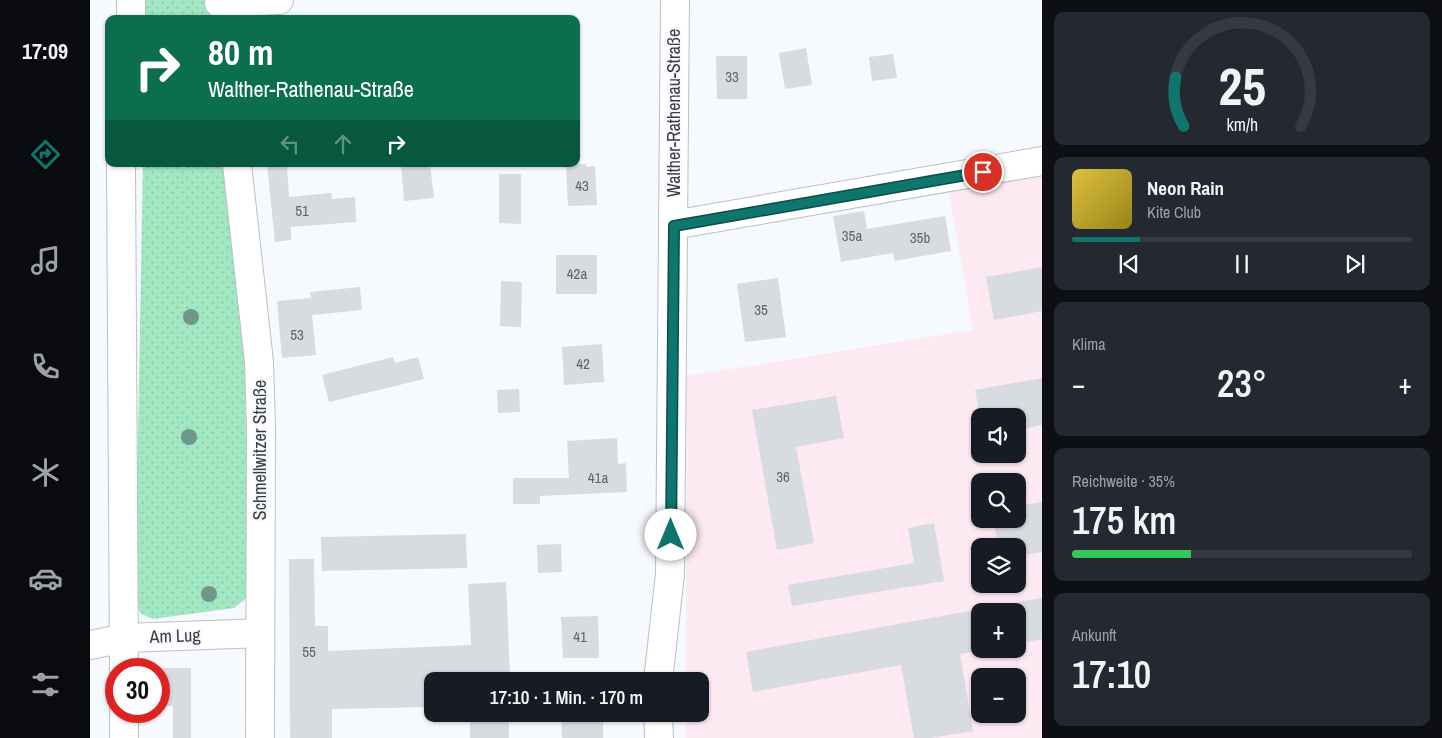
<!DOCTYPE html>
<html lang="de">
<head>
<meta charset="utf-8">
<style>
  :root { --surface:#171b24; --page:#242831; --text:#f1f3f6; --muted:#9ea1a6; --line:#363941; --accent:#0f766e }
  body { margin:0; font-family:"Archivo Narrow",sans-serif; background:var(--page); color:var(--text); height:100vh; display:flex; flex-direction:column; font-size:19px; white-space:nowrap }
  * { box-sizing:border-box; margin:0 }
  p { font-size:16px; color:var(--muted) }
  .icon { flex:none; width:28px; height:28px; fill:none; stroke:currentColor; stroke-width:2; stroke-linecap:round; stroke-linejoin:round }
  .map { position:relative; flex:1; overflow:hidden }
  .details { display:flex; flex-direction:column; gap:12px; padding:12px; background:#0d0f14; width:400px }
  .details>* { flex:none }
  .guide { position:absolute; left:15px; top:15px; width:475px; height:152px; border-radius:10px; box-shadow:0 1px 4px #0004; background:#0b6e4f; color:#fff; overflow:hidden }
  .buttons { position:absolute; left:881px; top:408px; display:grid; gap:10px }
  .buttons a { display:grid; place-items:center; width:55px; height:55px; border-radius:10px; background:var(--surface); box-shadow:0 1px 4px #0004; font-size:25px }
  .speed { position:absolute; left:15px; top:658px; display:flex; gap:10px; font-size:25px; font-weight:700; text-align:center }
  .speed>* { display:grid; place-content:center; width:65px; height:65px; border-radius:50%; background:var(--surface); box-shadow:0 1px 4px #0004; line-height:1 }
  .speed .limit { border:8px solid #d22; background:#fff; color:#111 }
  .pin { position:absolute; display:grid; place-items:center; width:42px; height:42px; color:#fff; margin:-21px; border:2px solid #fff; border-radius:50%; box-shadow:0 1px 5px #0007 }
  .me { position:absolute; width:55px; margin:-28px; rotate:0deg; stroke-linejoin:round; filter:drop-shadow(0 0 4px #0008) }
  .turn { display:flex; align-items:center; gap:18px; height:105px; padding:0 20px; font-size:22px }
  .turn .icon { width:65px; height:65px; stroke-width:2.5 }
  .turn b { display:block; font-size:35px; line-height:42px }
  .lanes { display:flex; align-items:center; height:48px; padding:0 20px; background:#0003; justify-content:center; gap:25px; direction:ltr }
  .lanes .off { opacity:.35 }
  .big { font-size:38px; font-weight:600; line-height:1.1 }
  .details .card { flex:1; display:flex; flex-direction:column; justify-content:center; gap:8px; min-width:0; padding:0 18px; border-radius:10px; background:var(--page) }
  .details .dial { align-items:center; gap:0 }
  .dial svg { height:130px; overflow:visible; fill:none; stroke:var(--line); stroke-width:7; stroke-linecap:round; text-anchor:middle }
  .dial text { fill:var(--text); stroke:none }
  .song { display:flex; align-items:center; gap:15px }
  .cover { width:60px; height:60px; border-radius:8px; background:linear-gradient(135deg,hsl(50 70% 55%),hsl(50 70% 35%)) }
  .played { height:5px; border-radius:2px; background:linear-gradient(90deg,var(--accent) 20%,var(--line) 20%) }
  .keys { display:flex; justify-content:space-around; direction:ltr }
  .heat { display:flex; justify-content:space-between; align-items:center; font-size:28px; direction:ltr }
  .charge { height:8px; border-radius:4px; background:linear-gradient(90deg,#34c759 35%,var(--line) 0) }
  .trip { position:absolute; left:334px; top:672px; width:285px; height:50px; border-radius:10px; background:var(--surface); box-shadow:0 1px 4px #0004; font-weight:600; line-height:50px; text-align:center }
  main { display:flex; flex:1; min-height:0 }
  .tabs { display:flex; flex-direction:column; width:90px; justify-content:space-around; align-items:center; background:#090b0e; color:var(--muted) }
  .tabs .icon { width:35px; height:35px }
  .tabs .on { color:var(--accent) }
  .tabs b { font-size:22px; color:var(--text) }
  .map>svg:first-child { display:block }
  .commercial { fill:#fde9f1; fill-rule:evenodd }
  .grass { fill:url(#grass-dots) }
  .building { fill:#d8dbe0 }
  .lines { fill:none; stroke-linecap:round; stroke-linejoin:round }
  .minor-casing { stroke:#bdbfc4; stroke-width:30 }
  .minor { stroke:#fff; stroke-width:28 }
  .tree { fill:#6f978a }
  .route-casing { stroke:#0a4d48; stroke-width:12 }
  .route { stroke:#0f766e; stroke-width:9 }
  .labels { text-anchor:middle; stroke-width:5; stroke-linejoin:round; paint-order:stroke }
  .number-label { font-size:15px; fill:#626466 }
  .street-label { font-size:18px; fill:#3a3c3d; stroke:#f6f9fe }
</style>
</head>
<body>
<main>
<nav class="tabs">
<b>17:09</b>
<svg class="icon on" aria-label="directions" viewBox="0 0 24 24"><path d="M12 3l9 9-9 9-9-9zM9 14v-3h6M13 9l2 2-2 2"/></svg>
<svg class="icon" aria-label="music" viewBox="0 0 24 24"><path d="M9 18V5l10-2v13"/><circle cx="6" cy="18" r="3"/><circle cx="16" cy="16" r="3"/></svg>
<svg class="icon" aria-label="phone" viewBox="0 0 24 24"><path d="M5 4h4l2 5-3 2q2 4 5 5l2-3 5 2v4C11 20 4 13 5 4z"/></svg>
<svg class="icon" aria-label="climate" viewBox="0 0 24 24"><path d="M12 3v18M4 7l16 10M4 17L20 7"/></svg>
<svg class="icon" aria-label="car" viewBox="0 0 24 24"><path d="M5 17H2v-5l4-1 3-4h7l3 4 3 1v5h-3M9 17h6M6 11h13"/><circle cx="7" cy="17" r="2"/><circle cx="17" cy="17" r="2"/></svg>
<svg class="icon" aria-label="filters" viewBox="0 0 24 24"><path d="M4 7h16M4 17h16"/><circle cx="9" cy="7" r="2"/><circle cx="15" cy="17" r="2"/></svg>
</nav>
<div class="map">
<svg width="952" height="738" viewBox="0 0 952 738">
  <defs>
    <pattern id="grass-dots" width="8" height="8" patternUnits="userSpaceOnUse" patternTransform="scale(1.25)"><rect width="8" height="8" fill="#a1e7c2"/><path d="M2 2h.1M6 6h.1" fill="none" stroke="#8bc7a8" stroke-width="1.8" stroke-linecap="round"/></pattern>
  </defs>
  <rect width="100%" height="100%" fill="#f6f9fe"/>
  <path class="commercial" d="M952,170V738H596V714H610V681H596L597,376L883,330L858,186ZM890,416H928V454H890ZM890,481H928V519H890ZM890,546H928V584H890ZM890,611H928V649H890ZM890,676H928V714H890Z"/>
  <path class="grass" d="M56,0H119L121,19H56Z
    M53,164H135L155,366L158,597L144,608L63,619L51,614L45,603Z"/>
  <path class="building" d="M716,48L722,85L695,89L689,53Z
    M803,54L807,78L782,81L779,57Z
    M626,56H657V99H627Z
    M177,164H197L199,197L241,193L242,199L265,197L266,222L201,227V240L185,242Z
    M311,164H340L344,198L314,201Z
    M476,164H496L497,167L505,166L507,205L478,206Z
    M409,174H431V224L409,223Z
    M774,211L777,229L855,216L861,251L805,261L803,253L751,262L743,216Z
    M466,255H507V294H466Z
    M952,267V311L904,320L896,277Z
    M688,278L696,337L655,342L647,284Z
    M411,281L432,282L431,327L410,326Z
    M270,287L272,310L222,315L226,355L192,358L187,301L221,298L220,292Z
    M512,344L514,382L474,385L472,347Z
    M303,357L305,363L328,357L334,379L239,402L232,375Z
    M952,378V425L928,430V416H890L885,390Z
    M429,389L430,412L408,413L407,390Z
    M746,396L754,438L706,447L724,543L687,550L662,410Z
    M527,438L528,464L536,463L537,492L450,496V504H423V478H479L477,441Z
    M952,502V552L928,556V546H908L903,519H928V506Z
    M844,523L854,581L702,606L698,585L824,563L818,528Z
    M376,534L377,568L232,571L231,537Z
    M471,544L472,572L448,573L447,545Z
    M199,559H224L225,626H238V651L381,645L378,584L416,582L420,674L349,678V681H342V707L242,709V738H200Z
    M952,598V639L928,644V602Z
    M890,609V650L870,654L883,731L841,738H824L811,665L663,692L656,652Z
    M508,616L509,658H473L471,617Z
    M69,668H101V738H83V706H69Z
    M380,714H419V738H380Z
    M471,714H513V738H472Z"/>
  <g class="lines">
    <g class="minor-casing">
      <path id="minor" d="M129,3L189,0
        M41,19V0
        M31,164L34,669
        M147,164L169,362L171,427L170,738
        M583,225L952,161
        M0,645L35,638L170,633
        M568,681L580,574L585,0
        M568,714L569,738
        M34,738V711"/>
    </g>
    <use href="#minor" class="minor"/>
  </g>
  <g class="tree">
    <circle cx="101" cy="317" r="8"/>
    <circle cx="99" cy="437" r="8"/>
    <circle cx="119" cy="594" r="8"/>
  </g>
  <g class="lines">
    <g class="route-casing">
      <path id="route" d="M581,535L584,226L893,172"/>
    </g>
    <use href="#route" class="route"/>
  </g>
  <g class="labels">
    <g class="number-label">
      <text x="642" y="82">33</text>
      <text x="492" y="191">43</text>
      <text x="212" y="216">51</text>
      <text x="762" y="241">35a</text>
      <text x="830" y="243">35b</text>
      <text x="487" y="279">42a</text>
      <text x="671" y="315">35</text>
      <text x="207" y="340">53</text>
      <text x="493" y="369">42</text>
      <text x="693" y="482">36</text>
      <text x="508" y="483">41a</text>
      <text x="490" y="642">41</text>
      <text x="219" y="657">55</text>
    </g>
    <g class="street-label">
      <text transform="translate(584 113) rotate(-90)" y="6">Walther-Rathenau-Straße</text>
      <text transform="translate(170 450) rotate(-90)" y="6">Schmellwitzer Straße</text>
      <text transform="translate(85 636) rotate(-2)" y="6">Am Lug</text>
    </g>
  </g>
</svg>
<div class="buttons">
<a><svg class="icon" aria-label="sound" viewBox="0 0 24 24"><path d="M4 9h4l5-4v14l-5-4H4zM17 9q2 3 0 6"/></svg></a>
<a><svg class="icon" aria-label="search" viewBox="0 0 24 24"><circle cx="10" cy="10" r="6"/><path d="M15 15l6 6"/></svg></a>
<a><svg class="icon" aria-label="layers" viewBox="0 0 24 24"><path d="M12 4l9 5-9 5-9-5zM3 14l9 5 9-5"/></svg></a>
<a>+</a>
<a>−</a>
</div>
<div class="speed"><div class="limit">30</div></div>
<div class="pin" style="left:893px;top:172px;background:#d93025"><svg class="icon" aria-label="arrive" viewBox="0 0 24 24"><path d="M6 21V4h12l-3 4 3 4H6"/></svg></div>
<svg class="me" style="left:581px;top:535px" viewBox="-20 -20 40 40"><circle r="19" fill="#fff"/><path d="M0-13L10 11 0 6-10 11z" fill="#0f766e"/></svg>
<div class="trip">17:10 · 1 Min. · 170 m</div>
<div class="guide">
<div class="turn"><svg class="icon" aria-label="right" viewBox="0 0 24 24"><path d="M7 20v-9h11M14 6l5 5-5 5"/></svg><div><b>80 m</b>Walther-Rathenau-Straße</div></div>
<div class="lanes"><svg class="icon off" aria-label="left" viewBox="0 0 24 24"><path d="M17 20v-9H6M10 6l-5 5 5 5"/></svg><svg class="icon off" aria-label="ahead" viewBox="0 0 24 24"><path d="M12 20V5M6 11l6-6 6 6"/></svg><svg class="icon" aria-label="right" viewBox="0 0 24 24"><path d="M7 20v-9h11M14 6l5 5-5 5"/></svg></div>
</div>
</div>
<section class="details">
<div class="card dial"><svg viewBox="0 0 100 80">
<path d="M14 69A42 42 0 1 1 86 69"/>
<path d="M14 69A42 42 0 0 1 9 39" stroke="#0f766e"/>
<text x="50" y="56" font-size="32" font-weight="700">25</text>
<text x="50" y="72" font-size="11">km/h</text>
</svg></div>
<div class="card">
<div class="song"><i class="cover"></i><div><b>Neon Rain</b><p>Kite Club</p></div></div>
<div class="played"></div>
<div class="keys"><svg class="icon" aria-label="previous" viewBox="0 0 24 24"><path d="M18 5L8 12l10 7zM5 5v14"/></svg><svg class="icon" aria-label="pause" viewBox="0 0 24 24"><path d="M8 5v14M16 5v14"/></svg><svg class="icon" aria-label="next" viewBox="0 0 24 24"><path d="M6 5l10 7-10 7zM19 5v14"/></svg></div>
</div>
<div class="card"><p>Klima</p>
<div class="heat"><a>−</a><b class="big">23°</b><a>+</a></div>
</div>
<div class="card"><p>Reichweite · 35%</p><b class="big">175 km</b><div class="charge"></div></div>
<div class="card"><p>Ankunft</p><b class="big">17:10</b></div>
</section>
</main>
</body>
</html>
